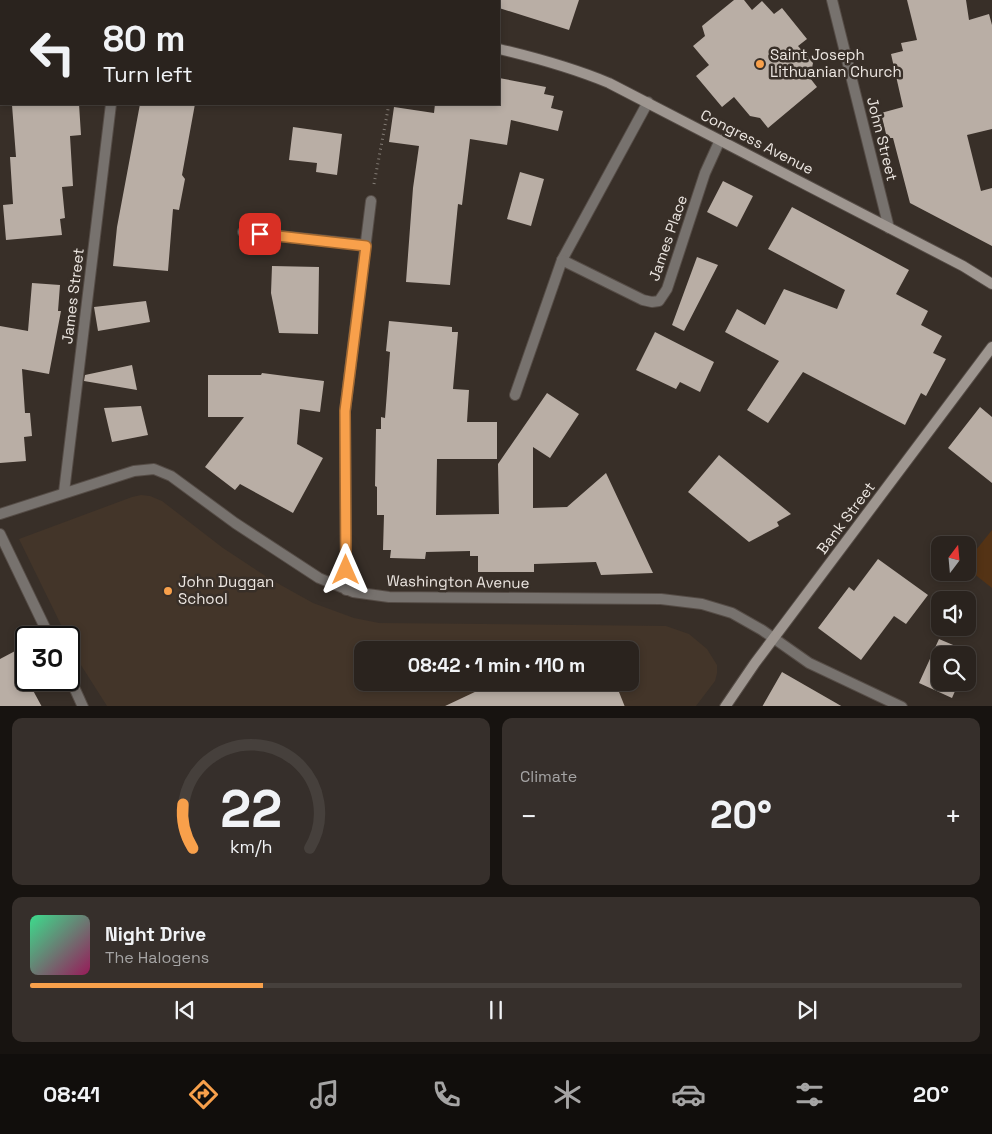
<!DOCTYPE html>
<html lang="en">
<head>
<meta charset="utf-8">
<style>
  :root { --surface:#2a231e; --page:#362f2b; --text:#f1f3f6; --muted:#a5a4a4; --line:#46403c; --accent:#f8a04b }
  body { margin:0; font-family:"Space Grotesk",sans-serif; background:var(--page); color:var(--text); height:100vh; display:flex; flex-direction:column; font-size:19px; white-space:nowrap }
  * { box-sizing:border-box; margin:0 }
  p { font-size:16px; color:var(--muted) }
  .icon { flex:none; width:28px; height:28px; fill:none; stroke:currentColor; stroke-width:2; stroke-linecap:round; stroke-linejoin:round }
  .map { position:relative; height:706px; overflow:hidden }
  .drawer { display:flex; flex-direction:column; gap:12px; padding:12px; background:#171310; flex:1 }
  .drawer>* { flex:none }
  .top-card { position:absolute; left:0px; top:0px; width:500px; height:105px; box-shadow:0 2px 8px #0003,0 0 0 1px var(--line); background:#2a231e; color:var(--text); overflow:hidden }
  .needle { width:32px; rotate:16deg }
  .buttons { position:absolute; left:931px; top:536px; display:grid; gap:10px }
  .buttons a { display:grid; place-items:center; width:45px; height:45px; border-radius:10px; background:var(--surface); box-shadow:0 2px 8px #0003,0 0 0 1px var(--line); font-size:25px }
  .speed { position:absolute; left:15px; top:626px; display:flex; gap:10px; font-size:25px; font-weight:700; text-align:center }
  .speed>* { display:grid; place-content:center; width:65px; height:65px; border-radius:50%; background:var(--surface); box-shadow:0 2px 8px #0003,0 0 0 1px var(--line); line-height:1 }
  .speed .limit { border:2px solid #111; border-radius:8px; background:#fff; color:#111 }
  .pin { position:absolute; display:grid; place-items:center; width:42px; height:42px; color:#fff; margin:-21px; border-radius:10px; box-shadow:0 2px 8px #0006 }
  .me { position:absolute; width:55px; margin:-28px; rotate:0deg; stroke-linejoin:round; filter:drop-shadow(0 0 4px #0008) }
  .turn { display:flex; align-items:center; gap:18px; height:105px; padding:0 20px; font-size:22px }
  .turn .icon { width:65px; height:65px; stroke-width:2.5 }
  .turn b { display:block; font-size:35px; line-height:42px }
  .big { font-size:38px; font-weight:700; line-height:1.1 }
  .drawer .widget { flex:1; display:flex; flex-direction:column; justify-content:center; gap:8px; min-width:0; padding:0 18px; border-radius:10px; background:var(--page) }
  .drawer .dial { align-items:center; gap:0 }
  .dial svg { height:130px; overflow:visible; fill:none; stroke:var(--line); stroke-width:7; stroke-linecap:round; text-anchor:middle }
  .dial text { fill:var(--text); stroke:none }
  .song { display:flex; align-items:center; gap:15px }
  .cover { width:60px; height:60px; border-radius:8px; background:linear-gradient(135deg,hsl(150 70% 55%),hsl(330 70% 35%)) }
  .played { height:5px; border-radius:2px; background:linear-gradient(90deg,var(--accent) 25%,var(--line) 25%) }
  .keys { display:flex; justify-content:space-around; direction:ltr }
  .heat { display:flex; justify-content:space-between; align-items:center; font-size:28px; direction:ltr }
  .drawer .tiles { flex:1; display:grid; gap:12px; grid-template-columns:1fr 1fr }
  .widget:last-child { grid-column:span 2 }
  .trip { position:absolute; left:354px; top:641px; width:285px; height:50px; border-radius:10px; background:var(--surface); box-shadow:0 2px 8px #0003,0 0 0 1px var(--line); font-weight:700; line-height:50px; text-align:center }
  .tabs { display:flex; height:80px; justify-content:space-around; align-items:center; background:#110e0c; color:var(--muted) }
  .tabs .icon { width:35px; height:35px }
  .tabs .active { color:var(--accent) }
  .tabs b { font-size:22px; color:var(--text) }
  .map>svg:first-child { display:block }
  .built { fill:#433529; fill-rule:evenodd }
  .green { fill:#543315 }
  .building { fill:#b9aea5 }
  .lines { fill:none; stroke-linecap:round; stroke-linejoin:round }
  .lane-casing { stroke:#554c46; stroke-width:12 }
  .street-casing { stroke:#554c46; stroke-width:12 }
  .secondary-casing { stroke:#554c46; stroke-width:12 }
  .path { stroke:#837c75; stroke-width:3; stroke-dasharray:1 4; stroke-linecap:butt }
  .lane { stroke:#77726e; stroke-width:10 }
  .street { stroke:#77726e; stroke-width:10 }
  .secondary { stroke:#9e9690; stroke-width:10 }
  .route-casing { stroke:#a16831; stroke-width:12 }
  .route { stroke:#f8a04b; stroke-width:9 }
  .poi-dot { fill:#f8a04b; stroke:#382f28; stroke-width:2 }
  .labels { text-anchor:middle; stroke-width:5; stroke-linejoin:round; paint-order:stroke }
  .poi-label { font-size:15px; fill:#ece6e1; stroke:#382f28; text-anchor:start }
  .street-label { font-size:15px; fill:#ece6e1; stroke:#382f28 }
</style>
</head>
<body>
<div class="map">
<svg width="992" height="707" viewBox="0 0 992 707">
  <rect width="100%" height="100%" fill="#382f28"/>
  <path class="built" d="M141,495L150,496L162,501L223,548L270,579L313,603L354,618L379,623L666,626L689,634L707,649L717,665V673L715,681L696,706H107L79,662L69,642V638L67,637L19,539L132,497ZM362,650H630V682H362Z"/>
  <path class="green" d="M992,530V588L968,569V560Z"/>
  <path class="building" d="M489,0H579L569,30L499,8V1H488Z
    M734,0H744L752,10L762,1L774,14L782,8L807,39L798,46L813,63L810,78L817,87L768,128L760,118L750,116L734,97L722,107L696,76L709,65L693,46L705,36L702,26Z
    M907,0H966L969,20L989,14L992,25V129L967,135L981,191L992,188V246L910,203L893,138H887L881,113L903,107L891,54L903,51L901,43L917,40Z
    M499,78L546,87L544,94L554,96L551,108L563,111L558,131L511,120L507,145L470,139L462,205L458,204L450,285L406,282L413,188L419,146L389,142L394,107L434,113L435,104H499Z
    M25,104H79L81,135L70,136L73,186L62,187L65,218L60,219L62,235L6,240L3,205L13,204L10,157H16L12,105Z
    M140,104H195L182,175L185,179L179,210L173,209L168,271L113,266L117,227Z
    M293,127L342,134L337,175L316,172L317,163L289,160Z
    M520,172L544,179L531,226L507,219Z
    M723,181L753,196L737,227L707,212Z
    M792,207L909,270L896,294L928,311L921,325L942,336L933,353L946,359L926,396L921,393L905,425L803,372L768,423L747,410L779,361L725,332L737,309L765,325L784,289L837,309L845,290L768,249Z
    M697,257L718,265L684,331L672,325Z
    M272,266L319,267L318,334L279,333L271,293Z
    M32,283L60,285L58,311H61L49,374L22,369L25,413H30L32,436L24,437L26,461L0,463V326L28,331Z
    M146,301L150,322L98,331L94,307Z
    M389,321L452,327V332H458L453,389L469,390L467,422H497V459H437L436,515L499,514L498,464L547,393L579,414L550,458L533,447V508L567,507L606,473L653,573L601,575L596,562L534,564V572H478V556H470V551L426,552L425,559L390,558L391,550H383L384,515H377V487L375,486L376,429H381V417L385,418L390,352L386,351Z
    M655,332L714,362L700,392L680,382L676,389L636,370Z
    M132,365L137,390L84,381L85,375Z
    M262,373L324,381L320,412L300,409L297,444L323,458L293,513L240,484L235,490L205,467L244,417H208V375H261Z
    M141,406L148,435L112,442L104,408Z
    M980,407L992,417V483L948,448Z
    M719,455L791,514L777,522L779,526L749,542L688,492Z
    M878,559L928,595L906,624L894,616L861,660L818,628L849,587L854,591Z
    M939,639L972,653L968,662V655H940V682H959L952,698L919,683Z
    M17,650L26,666V680H34L29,683L42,707H0V659Z
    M782,672L843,707H762Z
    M496,682H615L625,707H443Z"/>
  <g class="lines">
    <g class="lane-casing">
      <path id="lane" d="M243,232L366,245
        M515,395L562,260L648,102"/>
    </g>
    <g class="street-casing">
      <path id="street" d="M832,0L889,228
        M123,1V0
        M562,260L643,300L652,302L659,301L667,289L705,173L720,140
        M64,492L111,104
        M0,514L134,471L154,469L171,476L235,523L319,578L353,592L389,597L661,599L702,604L732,613L762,630L809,663L902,707
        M0,534L50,638
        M346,590L345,411L371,201
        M69,676L83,707"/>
    </g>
    <g class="secondary-casing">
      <path id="secondary" d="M289,0L294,1
        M499,49C537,58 573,68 609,83L963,266L992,284
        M725,707L755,663L992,347"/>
    </g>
    <path class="path" d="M374,184L389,104"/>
    <use href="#lane" class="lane"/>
    <use href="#street" class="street"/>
    <use href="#secondary" class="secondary"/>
  </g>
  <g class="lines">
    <g class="route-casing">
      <path id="route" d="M260,234L366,246L345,411L346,570"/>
    </g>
    <use href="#route" class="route"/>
  </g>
  <g class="poi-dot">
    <circle cx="760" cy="64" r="5"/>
    <circle cx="168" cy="591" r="5"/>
  </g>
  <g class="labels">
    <g class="poi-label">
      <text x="770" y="60">Saint Joseph<tspan x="770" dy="17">Lithuanian Church</tspan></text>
      <text x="178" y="587">John Duggan<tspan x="178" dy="17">School</tspan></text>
    </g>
    <g class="street-label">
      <text transform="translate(882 139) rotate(76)" y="5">John Street</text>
      <text transform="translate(757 142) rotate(27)" y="5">Congress Avenue</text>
      <text transform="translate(668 238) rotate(-71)" y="5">James Place</text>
      <text transform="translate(73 296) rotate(-83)" y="5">James Street</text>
      <text transform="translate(846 518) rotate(-53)" y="5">Bank Street</text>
      <text transform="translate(458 582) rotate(1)" y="5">Washington Avenue</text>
    </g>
  </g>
</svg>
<div class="buttons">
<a><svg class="needle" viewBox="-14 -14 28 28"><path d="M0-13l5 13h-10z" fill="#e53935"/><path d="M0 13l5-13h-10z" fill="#a5a4a4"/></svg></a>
<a><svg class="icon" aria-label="sound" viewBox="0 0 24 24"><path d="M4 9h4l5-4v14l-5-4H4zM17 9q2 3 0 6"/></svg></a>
<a><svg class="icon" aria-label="search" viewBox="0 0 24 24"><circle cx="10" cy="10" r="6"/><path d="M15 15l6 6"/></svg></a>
</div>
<div class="speed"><div class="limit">30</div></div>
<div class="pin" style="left:260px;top:234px;background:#d93025"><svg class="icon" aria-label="arrive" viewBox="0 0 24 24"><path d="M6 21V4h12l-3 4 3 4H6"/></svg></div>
<svg class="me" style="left:346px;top:570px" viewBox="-20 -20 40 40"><path d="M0-17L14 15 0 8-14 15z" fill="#f8a04b" stroke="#fff" stroke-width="4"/></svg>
<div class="trip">08:42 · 1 min · 110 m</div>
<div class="top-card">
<div class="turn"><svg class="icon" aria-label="left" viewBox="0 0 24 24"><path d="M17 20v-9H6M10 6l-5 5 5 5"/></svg><div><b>80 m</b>Turn left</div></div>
</div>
</div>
<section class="drawer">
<div class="tiles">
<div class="widget dial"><svg viewBox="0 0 100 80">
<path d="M14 69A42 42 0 1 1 86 69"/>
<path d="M14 69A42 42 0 0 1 8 42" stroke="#f8a04b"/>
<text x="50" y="56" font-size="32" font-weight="700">22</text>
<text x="50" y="72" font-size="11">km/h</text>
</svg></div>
<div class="widget"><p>Climate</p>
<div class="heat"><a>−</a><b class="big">20°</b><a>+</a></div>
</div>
<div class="widget">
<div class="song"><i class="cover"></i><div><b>Night Drive</b><p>The Halogens</p></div></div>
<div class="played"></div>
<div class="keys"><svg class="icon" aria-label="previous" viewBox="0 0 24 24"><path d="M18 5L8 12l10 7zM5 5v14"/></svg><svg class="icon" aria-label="pause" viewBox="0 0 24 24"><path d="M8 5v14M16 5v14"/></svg><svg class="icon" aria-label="next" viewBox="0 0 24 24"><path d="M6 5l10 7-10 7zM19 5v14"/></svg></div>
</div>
</div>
</section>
<nav class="tabs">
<b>08:41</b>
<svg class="icon active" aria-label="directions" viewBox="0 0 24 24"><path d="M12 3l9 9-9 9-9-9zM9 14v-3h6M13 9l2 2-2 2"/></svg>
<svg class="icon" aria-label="music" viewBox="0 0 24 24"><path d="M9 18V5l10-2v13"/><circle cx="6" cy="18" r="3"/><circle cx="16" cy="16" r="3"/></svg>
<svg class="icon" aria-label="phone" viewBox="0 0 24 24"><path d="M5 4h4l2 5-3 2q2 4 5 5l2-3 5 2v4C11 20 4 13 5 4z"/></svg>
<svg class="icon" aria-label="climate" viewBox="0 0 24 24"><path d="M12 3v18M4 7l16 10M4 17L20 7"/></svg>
<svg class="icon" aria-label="car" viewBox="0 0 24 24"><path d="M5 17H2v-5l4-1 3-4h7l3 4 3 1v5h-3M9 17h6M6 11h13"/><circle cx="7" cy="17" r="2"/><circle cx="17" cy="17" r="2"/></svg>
<svg class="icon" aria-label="filters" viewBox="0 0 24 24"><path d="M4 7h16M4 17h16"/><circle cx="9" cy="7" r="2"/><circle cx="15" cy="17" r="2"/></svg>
<b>20°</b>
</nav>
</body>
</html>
